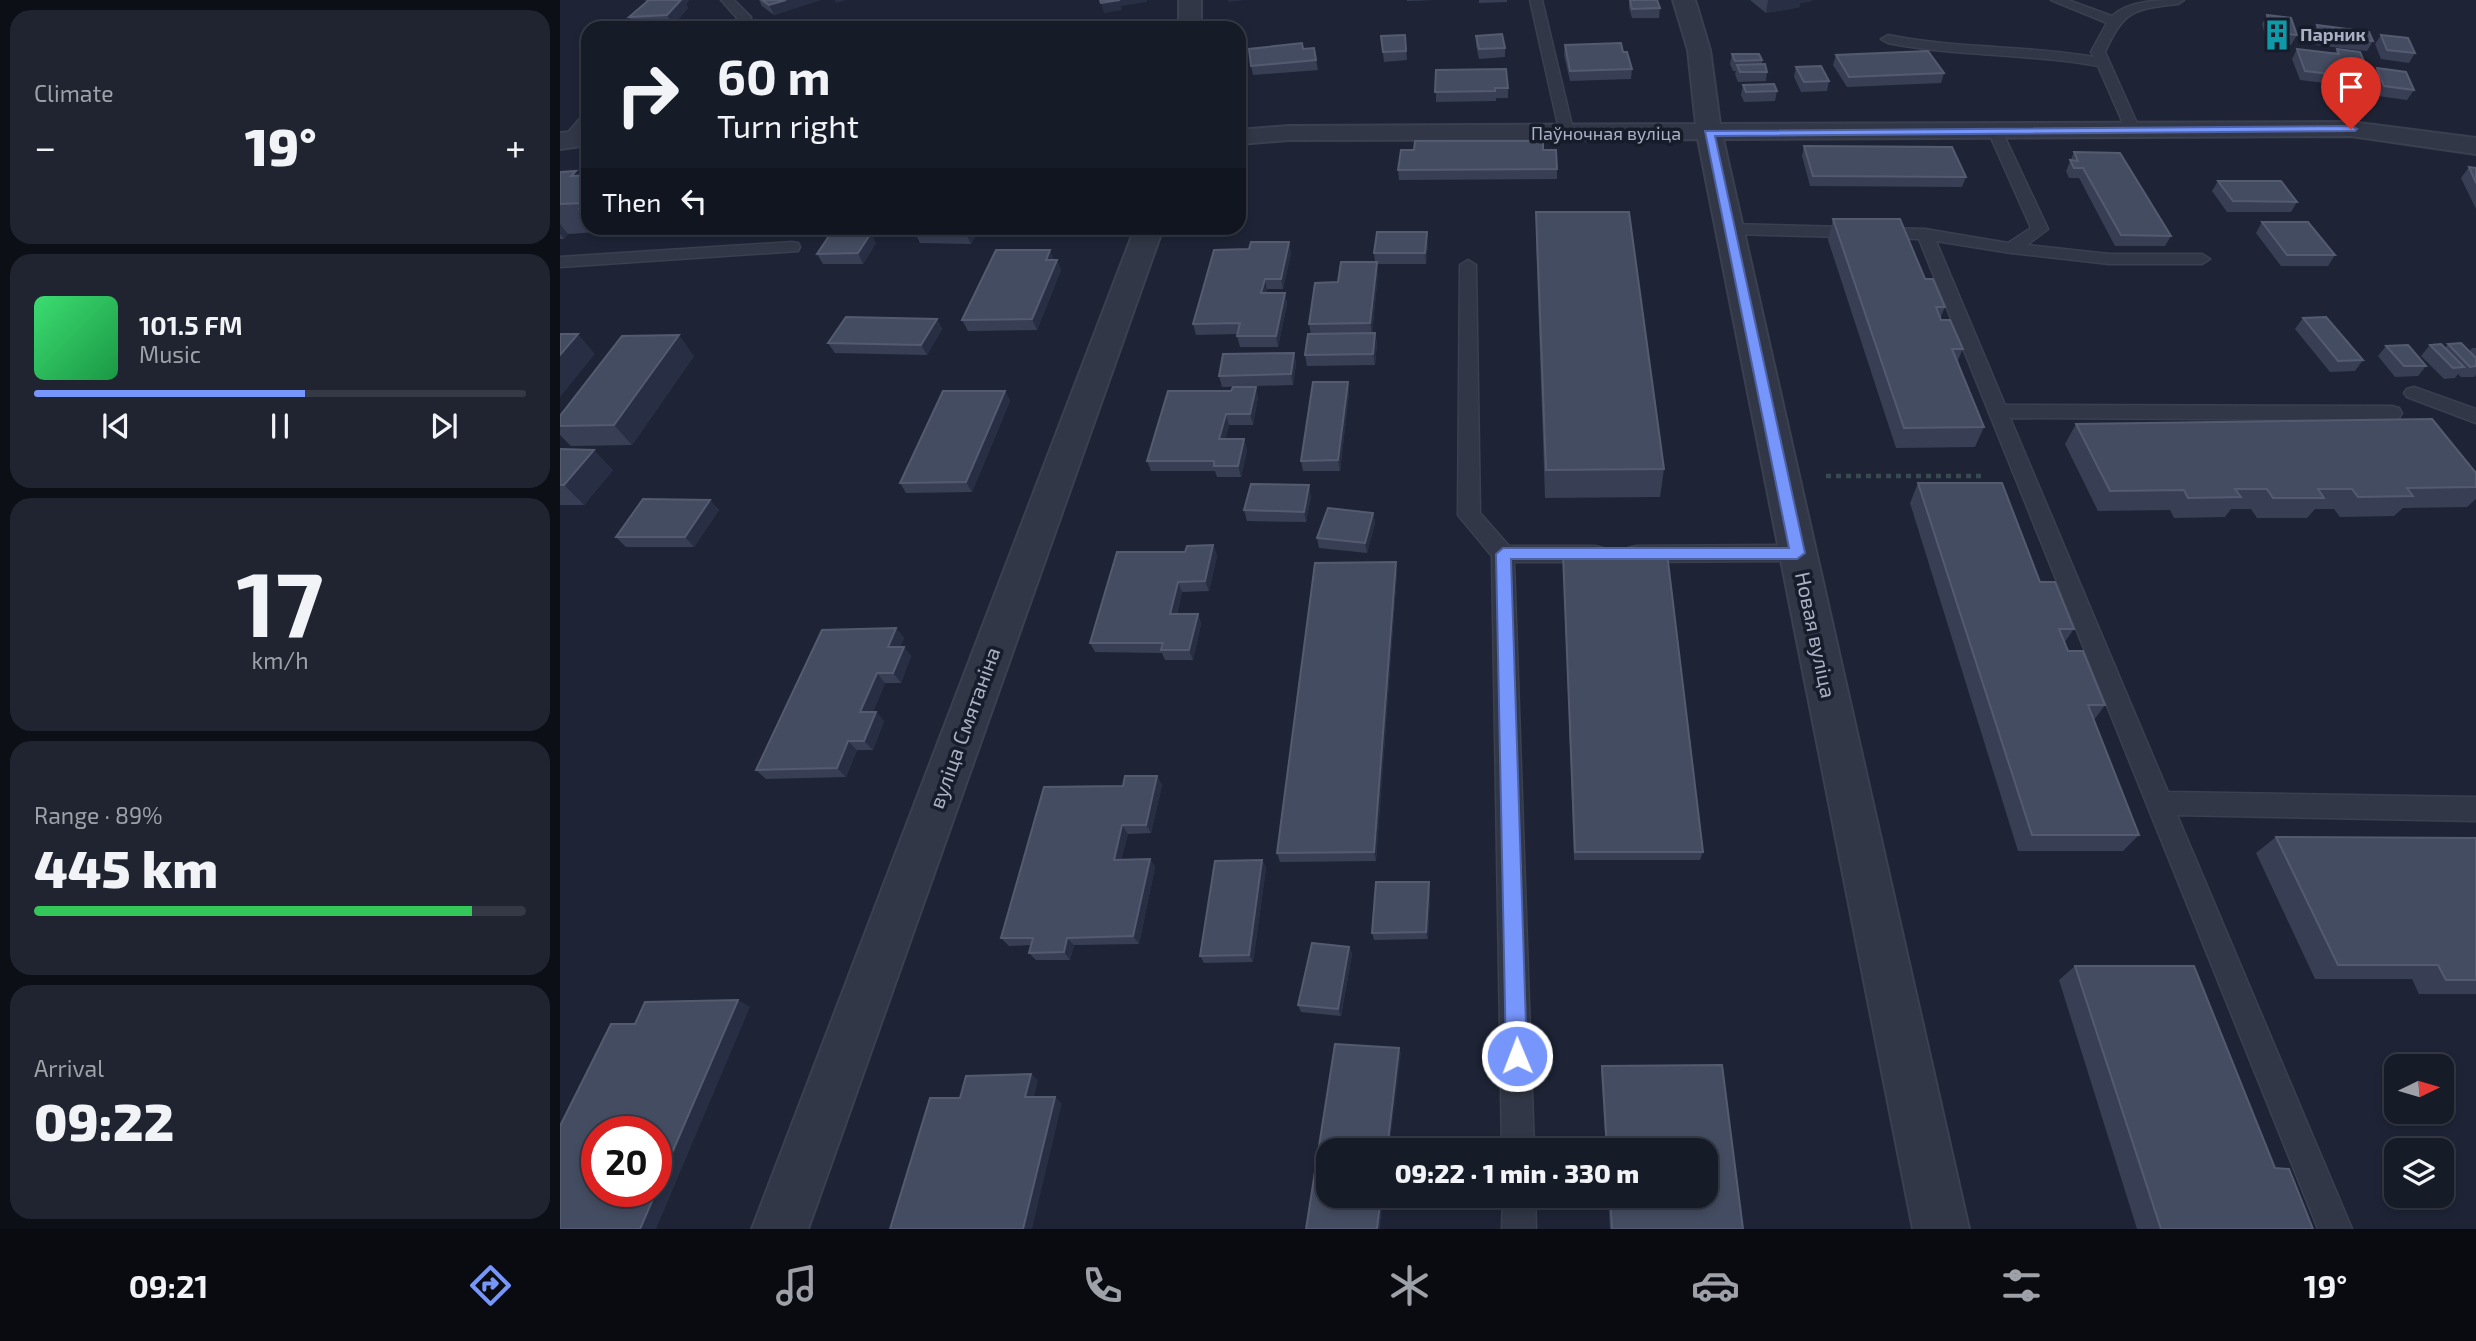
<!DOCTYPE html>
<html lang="en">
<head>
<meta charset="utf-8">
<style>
  :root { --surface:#161b28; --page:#1f2430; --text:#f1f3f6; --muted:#9ea1a8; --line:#353945; --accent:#7796fc }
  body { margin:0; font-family:"Exo 2",sans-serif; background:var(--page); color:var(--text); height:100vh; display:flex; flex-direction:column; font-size:26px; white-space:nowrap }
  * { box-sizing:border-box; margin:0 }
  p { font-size:23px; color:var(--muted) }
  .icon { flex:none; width:38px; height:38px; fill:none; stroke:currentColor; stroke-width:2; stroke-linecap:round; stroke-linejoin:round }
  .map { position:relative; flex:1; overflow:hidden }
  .sheet { display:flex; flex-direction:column; gap:10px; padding:10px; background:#0c0f16; width:560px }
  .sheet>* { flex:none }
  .top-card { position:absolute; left:21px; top:21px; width:665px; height:214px; border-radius:21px; box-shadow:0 4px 10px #0003,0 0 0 2px var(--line); background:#161b28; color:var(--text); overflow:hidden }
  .needle { width:46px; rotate:85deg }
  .controls { position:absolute; left:1824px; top:1054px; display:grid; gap:14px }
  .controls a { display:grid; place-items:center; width:70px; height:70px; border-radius:14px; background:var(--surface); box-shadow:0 4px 10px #0003,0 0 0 2px var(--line); font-size:35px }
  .speed { position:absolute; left:21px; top:1116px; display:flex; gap:14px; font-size:35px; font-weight:700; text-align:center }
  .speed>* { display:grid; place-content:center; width:91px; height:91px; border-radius:50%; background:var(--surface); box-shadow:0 4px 10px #0003,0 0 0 2px var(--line); line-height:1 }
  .speed .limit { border:10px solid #d22; background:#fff; color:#111 }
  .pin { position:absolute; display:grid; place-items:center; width:60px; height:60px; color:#fff; margin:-72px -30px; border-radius:50% 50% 50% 0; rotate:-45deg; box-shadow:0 0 7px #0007 }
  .pin .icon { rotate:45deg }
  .me { position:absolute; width:77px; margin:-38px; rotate:359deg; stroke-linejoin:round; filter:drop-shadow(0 0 5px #0008) }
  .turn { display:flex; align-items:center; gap:24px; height:147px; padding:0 21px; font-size:32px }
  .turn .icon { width:91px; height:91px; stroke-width:2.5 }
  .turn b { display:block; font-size:49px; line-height:60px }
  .then { display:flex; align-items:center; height:66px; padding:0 21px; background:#0003; gap:14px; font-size:26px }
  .big { font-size:52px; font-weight:800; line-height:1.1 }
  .sheet .card { flex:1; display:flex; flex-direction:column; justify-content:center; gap:10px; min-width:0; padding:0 24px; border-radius:21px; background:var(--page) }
  .sheet .dial { align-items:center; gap:0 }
  .dial b { font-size:91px; line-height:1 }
  .song { display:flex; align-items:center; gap:21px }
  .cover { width:84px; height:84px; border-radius:10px; background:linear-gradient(135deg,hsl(140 70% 55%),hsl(140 70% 35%)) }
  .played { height:7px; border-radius:4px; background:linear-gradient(90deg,var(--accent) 55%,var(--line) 55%) }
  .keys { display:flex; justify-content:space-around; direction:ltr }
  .heat { display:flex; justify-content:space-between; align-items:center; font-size:38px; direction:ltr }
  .charge { height:10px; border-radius:5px; background:linear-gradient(90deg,#34c759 89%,var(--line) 0) }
  .trip { position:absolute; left:756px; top:1138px; width:402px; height:70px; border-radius:21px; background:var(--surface); box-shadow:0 4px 10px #0003,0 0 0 2px var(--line); font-weight:800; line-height:70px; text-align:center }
  .menu { display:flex; height:112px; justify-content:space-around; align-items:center; background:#090b10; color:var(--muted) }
  .menu .icon { width:49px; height:49px }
  .menu .active { color:var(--accent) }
  .menu b { font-size:32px; color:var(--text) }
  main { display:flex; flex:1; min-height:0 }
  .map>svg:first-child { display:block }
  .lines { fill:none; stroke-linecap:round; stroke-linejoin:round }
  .lane-casing { stroke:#3a404f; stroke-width:3 }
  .street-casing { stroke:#3a404f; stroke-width:4 }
  .path-far1 { stroke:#384a4f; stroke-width:3.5; stroke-dasharray:4.5 4.5; stroke-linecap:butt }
  .path { stroke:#384a4f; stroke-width:4.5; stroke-dasharray:5 5; stroke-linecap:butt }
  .lane { fill:#313746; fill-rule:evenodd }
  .street { fill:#313746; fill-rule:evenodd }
  .wall { fill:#383f55 }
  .shaded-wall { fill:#282f44 }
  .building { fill:#444c61; stroke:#545b71; stroke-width:2 }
  .route { fill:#7796fc; stroke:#4d62a4; stroke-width:2 }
  .labels { text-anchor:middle; stroke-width:7; stroke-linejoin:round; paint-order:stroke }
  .far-poi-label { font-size:18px; font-weight:bold; fill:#aab0c4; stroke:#171c2a; text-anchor:start }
  .far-street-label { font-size:18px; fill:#aab0c4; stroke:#171c2a }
  .street-label { font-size:21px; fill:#aab0c4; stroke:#171c2a }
</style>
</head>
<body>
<main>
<section class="sheet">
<div class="card"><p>Climate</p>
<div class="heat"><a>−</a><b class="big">19°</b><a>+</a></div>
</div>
<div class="card">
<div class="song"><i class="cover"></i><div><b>101.5 FM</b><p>Music</p></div></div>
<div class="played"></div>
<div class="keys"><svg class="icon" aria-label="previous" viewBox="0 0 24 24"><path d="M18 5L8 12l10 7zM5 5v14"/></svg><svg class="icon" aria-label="pause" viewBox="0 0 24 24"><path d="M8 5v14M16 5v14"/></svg><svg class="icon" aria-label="next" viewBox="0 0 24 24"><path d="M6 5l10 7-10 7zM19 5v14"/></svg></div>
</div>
<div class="card dial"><b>17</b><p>km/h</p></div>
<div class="card"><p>Range · 89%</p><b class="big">445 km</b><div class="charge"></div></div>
<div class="card"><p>Arrival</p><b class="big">09:22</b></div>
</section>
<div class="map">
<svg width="1916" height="1229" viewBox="0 0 1916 1229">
  <rect width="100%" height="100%" fill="#1e2436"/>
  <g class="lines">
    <g class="lane-casing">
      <path id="lane" d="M161,0H174L191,17V23L174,28H155L178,19Z
        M970,0H982L1014,134L1012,137L1007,138L1000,134Z
        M1491,0H1508L1552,16C1570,0 1599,0 1624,0L1618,4C1574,9 1564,10 1545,52L1580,130L1578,133H1568L1566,130L1538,66C1468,53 1397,57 1328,43L1321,39L1328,35C1396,49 1466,45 1534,57L1531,52L1547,23Z
        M28,114V127L14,143H4L2,140L4,137L23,115Z
        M1435,127L1442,131L1488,229L1467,245L1549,254H1642L1650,259L1642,264H1549L1451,253L1376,241L1445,405L1832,406L1839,408L1842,413L1839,418L1832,420L1450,418L1608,792L1916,797V821L1617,815L1792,1229H1758L1359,239L1169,234L1161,229L1169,224L1365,229L1448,243L1471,228L1428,131Z
        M232,242L238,243L240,247L238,251L0,267V257Z
        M908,260L916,265L920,513L949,546H1035L1043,548L1046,554L1043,560L1035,562H954L974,1150H942L932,556L898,515L900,265Z
        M1854,387L1916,409V423L1847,397L1844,393L1847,389Z
        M1237,545L1245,547L1248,553L1245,559L1237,561L1076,562L1068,560L1065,554L1068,548L1076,546Z
        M943,1195H975L976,1229H942Z"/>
    </g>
    <g class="street-casing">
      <path id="street" d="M619,0H641V28H619Z
        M1113,0H1135L1150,50L1160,124L1791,122L1916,138V154L1791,136L1163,139L1409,1229H1353L1138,139L729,140L679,144V130L729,126L1136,124L1128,50Z
        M28,131V145L0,149V133Z
        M575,228H603L248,1229H192Z"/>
    </g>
    <path class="path-far1" d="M273,235L281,228"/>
    <path class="path" d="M1266,476H1425"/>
    <use href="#lane" class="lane"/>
    <use href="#street" class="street"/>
  </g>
  <path class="wall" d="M85,0H129L126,4L128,8L113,25L75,26L69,17L86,2Z
    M199,0H260L214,15L202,6Z
    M847,0H874L847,1Z
    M919,0H947V2L919,3Z
    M1069,0L1100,8L1099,18H1072L1069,8Z
    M1190,0H1252V1L1240,3V7L1206,13Z
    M1707,15L1737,35L1731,45L1707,42L1702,24Z
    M1757,25L1813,41L1807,51L1755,45L1752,35Z
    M845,35L847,60L824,62L821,36Z
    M1821,35L1855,53L1849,63L1821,59L1815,44Z
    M916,36L945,48V57L919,59L916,45Z
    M1005,45L1063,52L1072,69L1071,79L1010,81L1004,55Z
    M754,48L758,70L693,75L691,66L743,49Z
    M1737,49L1775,53L1777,49L1811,77L1817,68L1854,90L1847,100L1818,96L1813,85L1808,94L1785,91L1782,85L1740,80L1732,59Z
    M1172,54L1202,60V64L1207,72L1206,81L1178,82L1175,74L1176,71H1173L1170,64Z
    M1276,55L1384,73L1381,83L1287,87L1273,65Z
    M1236,67L1269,81L1267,91L1241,92L1234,77Z
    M876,70L948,88V98H936V101L876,102Z
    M1183,85L1217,91L1215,101L1184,102L1181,95Z
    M1244,146L1406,177L1402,187L1250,186L1242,156Z
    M983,150L997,169V179L839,180L838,170Z
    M1514,152L1611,236L1605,246H1555L1519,178H1509L1506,171Z
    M1909,167L1916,168V209L1901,178Z
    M0,172L20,176L28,175V228H117L114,233L85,234L82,229L74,230L70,235L41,237L38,232L8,234L4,239H0Z
    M1658,181L1737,202L1731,212H1667L1652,191Z
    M976,212L1104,469L1100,497L985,498L976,241Z
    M1273,219L1365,279L1385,307L1380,319L1403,349L1397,362L1424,427L1415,447L1336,448L1268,240Z
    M1702,222L1775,255L1768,266H1721L1696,233Z
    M148,228H181L180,229L150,230Z
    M359,228H420V229L411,244L360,243L355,233Z
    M729,242L731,253L723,289H707L706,293H725L727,304L718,347H680L677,336L678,334L636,335L633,324L689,249Z
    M316,243L303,264H263L257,254Z
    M868,243L866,264H817L818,273L812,333H815L817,343L815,365L747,366L745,355L751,334L749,324L778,282L815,262L814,253Z
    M497,260L501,270L477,330L408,331L402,320Z
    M1743,318L1803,360L1795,371L1770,372L1735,329Z
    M377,319L382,329L367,355L275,353L268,343Z
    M1888,344L1909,352L1912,348H1916V375L1914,377H1901L1898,374L1895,378L1884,379L1861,356L1870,345L1885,348Z
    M1826,346L1866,366L1858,376L1835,377L1818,356Z
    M734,353L736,363L733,385L662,387L659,376Z
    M134,356L72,445L11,446L0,435V416Z
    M445,391L450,401L412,492L346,493L340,483Z
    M608,391L698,397L693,425H669L665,439H684L687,450L681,477H657L655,471H591L587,461Z
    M789,393L780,471H743L741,461Z
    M1516,424L1916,487V499L1907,507L1843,508L1834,516L1780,517L1774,509H1755L1747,518H1697L1691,509H1671L1665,517L1614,518L1610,510L1538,511L1505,444Z
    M0,449L53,470L24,505H0Z
    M1358,483L1480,582L1514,629L1504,643L1508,651L1545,705L1534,720L1579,835L1563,851H1458L1350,503Z
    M751,496L746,522L687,521L684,510Z
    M150,500L159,510L134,547H66L56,537Z
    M813,513L815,523L807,553L759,548L757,538Z
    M653,545L657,556L649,591L622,592L617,614H638L641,624L633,660H605L602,653L535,652L530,643L625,552Z
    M1003,554L1143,852L1140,860H1014Z
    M837,572L816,861L720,862L717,853Z
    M336,628L344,638L340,647H344L351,656L341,683H325L313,712H316L324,721L313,750H297L286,777L206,779L196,770Z
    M597,776L602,785L591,833L568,834L561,860L590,859L595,867L579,944L514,945L510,960H476L469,953L471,945L449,946L441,938L563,786Z
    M1716,837L1916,838V994H1859L1852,979H1755L1696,853Z
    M702,860L706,868L693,962L644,963L640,956Z
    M870,890L868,939L814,940L812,933Z
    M789,947L792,954L781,1016L741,1012L738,1005Z
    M1515,966L1715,1168L1753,1229H1577L1499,980Z
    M1162,1065L1183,1229H1050L1048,1195H1146V1150H1046L1041,1072L1042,1066Z"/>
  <path class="shaded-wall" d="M121,0H129L126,4L128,8L113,25L107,15Z
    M226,0H260L214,15L209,5Z
    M275,0H286L276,3Z
    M559,0H587V2L561,6L562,10L544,13L541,3Z
    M668,0H685L668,2Z
    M1208,0H1252V1L1240,3V7L1206,13Z
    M0,224L8,234L4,239L0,234Z
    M64,228H72L74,230L70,235Z
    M110,228H117L114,233Z
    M410,228H420V229L411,244L406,234Z
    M867,232L868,243L866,264L865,253Z
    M311,233L316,243L303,264L298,253Z
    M729,242L731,253L723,289L721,279Z
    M490,250L494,260H486Z
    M497,260L501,270L477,330L472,319Z
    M817,262L818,273L812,334L810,323Z
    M705,279L707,289L704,304L701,293Z
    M725,293L727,304L718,347L716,336Z
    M377,319L382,329L367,355L361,345Z
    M815,333L817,343L815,365L813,354Z
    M18,334L35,354L0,397V355Z
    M119,335L134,356L72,445L54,425Z
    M734,353L736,363L733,385L731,374Z
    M788,382L789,393L780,471L778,460Z
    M696,387L698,397L693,425L690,414Z
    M445,391L450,401L412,492L406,482Z
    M666,414L669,425L663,449L659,439Z
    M684,439L687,450L681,477L678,466Z
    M34,450L53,470L24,505L4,485Z
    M749,485L751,496L746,522L744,512Z
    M150,500L159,510L134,547L125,537Z
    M813,513L815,523L807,553L805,543Z
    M653,545L657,556L649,591L645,581Z
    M836,562L837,572L816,861L814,852Z
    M618,582L622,592L614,624L610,614Z
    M638,614L641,624L633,660L629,650Z
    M336,628L344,638L336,657L328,647Z
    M344,647L351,656L341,683L333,673Z
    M317,673L325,683L309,722L300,712Z
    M316,712L324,721L313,750L304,741Z
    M288,741L297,750L286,777L277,768Z
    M597,776L602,785L591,833L586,825Z
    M562,825L568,834L559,868L554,860Z
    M590,859L595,867L579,944L573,936Z
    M702,860L706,868L693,962L689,955Z
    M869,882L870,890L868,939L866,932Z
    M507,938L514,945L510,960L504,952Z
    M789,947L792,954L781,1016L778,1009Z
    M178,1000L190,1007L96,1229H80Z
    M839,1048L841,1054L829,1150H827Z
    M471,1074L478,1080L473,1102L465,1097Z
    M495,1097L502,1103L472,1229H463Z
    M821,1195H824L820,1229H817Z"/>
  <path class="building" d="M89,0H121L107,15L69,17Z
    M202,0H226L209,5Z
    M540,0H560L541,3Z
    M1070,0H1097L1100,8L1072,9Z
    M1707,15L1731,18L1737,35L1712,32Z
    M1757,25L1809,32L1813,41L1761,35Z
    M942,34L945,48L919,49L916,36Z
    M845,35L846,51L823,52L821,36Z
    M1821,35L1848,38L1855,53L1827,50Z
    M742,43L743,49L754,48L756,60L691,66L689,49Z
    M1061,43L1063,52H1067L1072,69L1010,71L1005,45Z
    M1737,49L1779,54L1777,49L1800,52L1814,84L1791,81L1788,76L1745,71Z
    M1368,51L1384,73L1289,77L1276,55Z
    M1172,54H1199L1202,60L1175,61Z
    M1205,64L1207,72H1180L1177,65Z
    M1261,66L1269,81L1244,82L1236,67Z
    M1817,68L1846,72L1854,90L1824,86Z
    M946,69L948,88H935V91L875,92L876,70Z
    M1214,84L1217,91L1186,92L1183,85Z
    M855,141H983V150H996L997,169L838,170L841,150H854Z
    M1244,146L1392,147L1406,177L1253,176Z
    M1514,152L1560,153L1611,236L1561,235L1523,168H1514L1510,160L1518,161Z
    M1909,167L1916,168V183Z
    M16,171L11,176L28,175V208H20L24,203L0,204V172Z
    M1658,181H1721L1737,202L1673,201Z
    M976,212H1069L1104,469L986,470Z
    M1273,219H1340L1365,279H1373L1385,307H1376L1381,320H1390L1403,349H1392L1424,427L1344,428Z
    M1702,222H1748L1775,255H1727Z
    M359,228H410L406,234L355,233Z
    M817,232H867L865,253H814Z
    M271,233H311L298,253L257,254Z
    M691,242H729L721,279H705L701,293H725L716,336H677L680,323L633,324L654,250L689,249Z
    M436,250H490L486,260H497L472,319L402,320Z
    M781,262H817L810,323L749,324L755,283L778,282Z
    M286,317L377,319L361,345L268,343Z
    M1766,317L1803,360L1778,361L1743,318Z
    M815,333L813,354L745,355L748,334Z
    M0,334H18L0,355Z
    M119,335L54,425L0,426V416L62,336Z
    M1901,343L1916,358V366L1910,367L1888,344Z
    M1881,344L1904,367L1893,368L1870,345Z
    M1848,345L1866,366H1844L1826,346Z
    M734,353L731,374L659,376L663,354Z
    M753,382H788L778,460L741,461Z
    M673,387H696L690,414H666L659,439H684L678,466H654V461H587L608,391H671Z
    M383,391H445L406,482L340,483Z
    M1872,419L1916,473V487L1847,488L1853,496L1798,497L1792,489H1758L1764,498H1713L1707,489H1675L1681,497L1628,498L1624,490L1550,491L1516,424Z
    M0,449L34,450L4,485H0Z
    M1358,483H1442L1480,582H1495L1514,629H1499L1508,651H1523L1545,705H1528L1579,835H1472Z
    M691,484L749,485L744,512L684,510Z
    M83,499L150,500L125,537H56Z
    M768,508L813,513L805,543L757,538Z
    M653,545L645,581L618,582L610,614H638L629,650H601L603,643H530L557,552H625L627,546Z
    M1107,553L1143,852H1015L1003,554Z
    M836,562L814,852L717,853L755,563Z
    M336,628L328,647H344L333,673H317L300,712H316L304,741H288L277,768L196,770L262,630Z
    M565,776H597L586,825H562L554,860L590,859L573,936L507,938L504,952L469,953L473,938H441L484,787L563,786Z
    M1716,837L1916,838V980H1886L1878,965H1778Z
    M702,860L689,955L640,956L655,861Z
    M816,882H869L866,932L812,933Z
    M752,943L789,947L778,1009L738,1005Z
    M1515,966H1634L1715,1168L1729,1169L1753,1229H1601Z
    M178,1000L96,1190V1132H37V1192H96L80,1229H0V1126L51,1024H75L85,1002Z
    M775,1044L839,1048L827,1150H768V1195H821L817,1229H746Z
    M1162,1065L1183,1229H1052L1050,1195H1146V1150H1047L1042,1066Z
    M471,1074L465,1097H495L463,1229H330L370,1098H400L406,1076Z"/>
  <path class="route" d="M1791,126L1797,129L1795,131L1155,136L1245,553L1237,559H951L967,1056L964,1063L957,1067L949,1063L946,1056L936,554L943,548H1229L1145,131Z"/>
  <defs>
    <g id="building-bare" transform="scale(2.415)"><path d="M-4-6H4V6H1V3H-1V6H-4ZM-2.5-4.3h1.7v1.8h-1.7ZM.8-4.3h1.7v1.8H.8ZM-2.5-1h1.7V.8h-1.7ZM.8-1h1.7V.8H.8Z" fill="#0f9aa8" stroke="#171c2a" stroke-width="2.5" paint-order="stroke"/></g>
  </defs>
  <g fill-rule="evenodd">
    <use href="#building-bare" x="1717" y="35"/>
  </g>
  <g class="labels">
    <g class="far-poi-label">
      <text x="1740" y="41">Парник</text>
    </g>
    <g class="far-street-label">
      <text x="1046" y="140">Паўночная вуліца</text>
    </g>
    <g class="street-label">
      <text transform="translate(1255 635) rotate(78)" y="7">Новая вуліца</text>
      <text transform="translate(405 728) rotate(-70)" y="7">вуліца Смятаніна</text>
    </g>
  </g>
</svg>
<div class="controls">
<a><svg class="needle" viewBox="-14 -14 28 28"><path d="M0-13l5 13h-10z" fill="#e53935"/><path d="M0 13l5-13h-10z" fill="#9ea1a8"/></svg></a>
<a><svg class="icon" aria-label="layers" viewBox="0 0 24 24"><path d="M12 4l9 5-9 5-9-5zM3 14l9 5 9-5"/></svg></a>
</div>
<div class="speed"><div class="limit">20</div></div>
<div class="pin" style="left:1791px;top:129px;background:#d93025"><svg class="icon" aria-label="arrive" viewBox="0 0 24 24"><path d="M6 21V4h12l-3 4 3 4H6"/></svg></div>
<svg class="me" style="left:957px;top:1056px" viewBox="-20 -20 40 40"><circle r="17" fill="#7796fc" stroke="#fff" stroke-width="3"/><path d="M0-11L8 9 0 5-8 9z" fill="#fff"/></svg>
<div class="trip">09:22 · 1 min · 330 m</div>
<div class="top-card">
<div class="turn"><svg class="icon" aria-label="right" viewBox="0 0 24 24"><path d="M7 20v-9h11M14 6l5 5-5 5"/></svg><div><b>60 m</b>Turn right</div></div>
<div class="then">Then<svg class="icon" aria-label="left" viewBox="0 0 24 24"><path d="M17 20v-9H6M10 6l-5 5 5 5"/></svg></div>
</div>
</div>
</main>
<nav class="menu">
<b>09:21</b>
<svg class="icon active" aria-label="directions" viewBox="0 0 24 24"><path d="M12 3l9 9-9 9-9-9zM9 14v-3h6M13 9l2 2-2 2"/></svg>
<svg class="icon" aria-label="music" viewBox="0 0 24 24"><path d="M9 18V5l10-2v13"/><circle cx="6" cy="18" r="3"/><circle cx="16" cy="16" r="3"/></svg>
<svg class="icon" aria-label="phone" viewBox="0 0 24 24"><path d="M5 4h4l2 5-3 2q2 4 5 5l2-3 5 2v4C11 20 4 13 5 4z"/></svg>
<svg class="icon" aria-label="climate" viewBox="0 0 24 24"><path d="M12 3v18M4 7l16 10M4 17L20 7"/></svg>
<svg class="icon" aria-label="car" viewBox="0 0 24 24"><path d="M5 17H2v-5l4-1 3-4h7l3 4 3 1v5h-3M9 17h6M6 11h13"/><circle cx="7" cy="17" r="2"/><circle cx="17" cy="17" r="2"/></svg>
<svg class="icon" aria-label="filters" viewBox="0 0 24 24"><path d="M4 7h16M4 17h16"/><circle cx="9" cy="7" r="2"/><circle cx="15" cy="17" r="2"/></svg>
<b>19°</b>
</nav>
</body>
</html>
